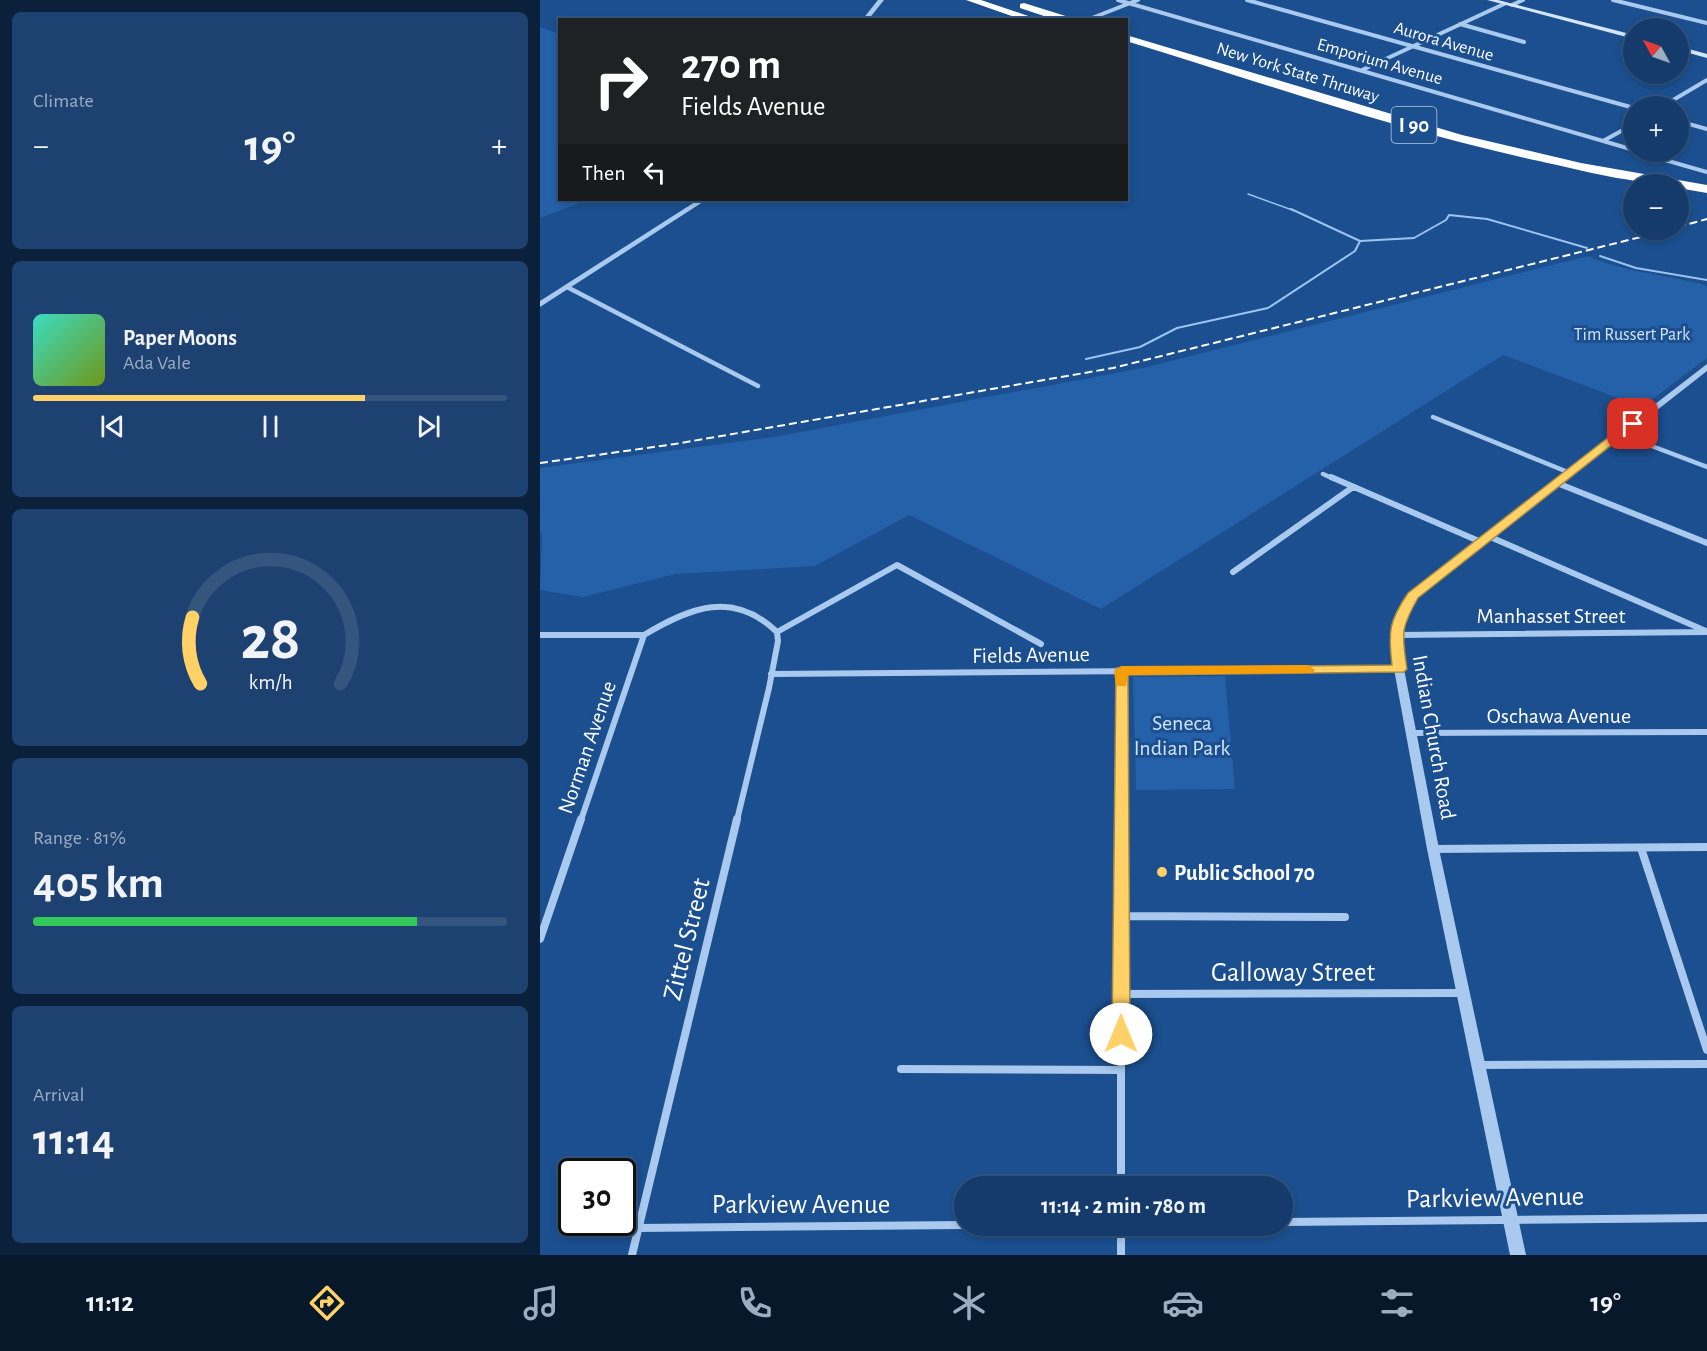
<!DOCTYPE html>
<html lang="en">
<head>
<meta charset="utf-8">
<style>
  :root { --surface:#143b6b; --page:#1d4271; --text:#f1f3f6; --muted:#9dadc1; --line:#33557e; --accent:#ffd166 }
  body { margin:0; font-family:"Alegreya Sans",sans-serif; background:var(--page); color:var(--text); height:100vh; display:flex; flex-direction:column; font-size:22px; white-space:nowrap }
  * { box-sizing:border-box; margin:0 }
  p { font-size:20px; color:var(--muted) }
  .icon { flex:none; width:33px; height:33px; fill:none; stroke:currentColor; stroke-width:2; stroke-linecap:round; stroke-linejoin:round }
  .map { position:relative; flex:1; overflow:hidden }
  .details { display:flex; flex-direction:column; gap:12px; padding:12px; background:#0b203b; width:540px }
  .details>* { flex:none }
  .hud { position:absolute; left:18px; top:18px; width:570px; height:183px; border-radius:0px; box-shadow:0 3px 9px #0003,0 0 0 2px var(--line); background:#202124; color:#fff; overflow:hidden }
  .needle { width:39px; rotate:310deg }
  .tools { position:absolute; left:1083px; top:18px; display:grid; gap:12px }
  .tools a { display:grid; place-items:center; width:66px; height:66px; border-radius:50%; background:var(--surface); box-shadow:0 3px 9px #0003,0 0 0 2px var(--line); font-size:30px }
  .speed { position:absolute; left:18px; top:1158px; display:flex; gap:12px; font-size:30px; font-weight:700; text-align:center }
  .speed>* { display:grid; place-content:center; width:78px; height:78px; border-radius:50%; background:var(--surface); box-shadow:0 3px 9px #0003,0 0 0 2px var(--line); line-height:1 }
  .speed .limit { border:3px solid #111; border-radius:9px; background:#fff; color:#111 }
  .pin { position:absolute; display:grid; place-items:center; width:51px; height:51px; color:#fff; margin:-26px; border-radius:12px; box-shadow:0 3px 9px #0006 }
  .me { position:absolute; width:66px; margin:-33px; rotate:0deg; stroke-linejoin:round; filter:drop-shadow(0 0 4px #0008) }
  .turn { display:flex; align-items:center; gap:21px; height:126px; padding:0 24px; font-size:27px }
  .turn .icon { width:78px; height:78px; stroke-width:2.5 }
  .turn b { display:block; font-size:42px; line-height:51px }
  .then { display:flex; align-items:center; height:57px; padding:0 24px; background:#0003; gap:12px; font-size:22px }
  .big { font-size:45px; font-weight:600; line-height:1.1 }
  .details .tile { flex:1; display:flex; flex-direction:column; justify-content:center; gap:9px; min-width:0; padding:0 21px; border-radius:9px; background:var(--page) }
  .details .dial { align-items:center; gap:0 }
  .dial svg { height:156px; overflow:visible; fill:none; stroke:var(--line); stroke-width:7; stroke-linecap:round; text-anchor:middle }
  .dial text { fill:var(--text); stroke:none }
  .song { display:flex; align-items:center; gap:18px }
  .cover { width:72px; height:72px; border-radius:9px; background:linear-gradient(135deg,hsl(170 70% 55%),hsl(80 70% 35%)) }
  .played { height:6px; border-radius:3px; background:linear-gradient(90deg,var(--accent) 70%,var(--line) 70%) }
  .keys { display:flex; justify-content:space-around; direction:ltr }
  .heat { display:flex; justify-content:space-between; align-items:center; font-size:33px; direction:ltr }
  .charge { height:9px; border-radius:4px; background:linear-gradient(90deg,#34c759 81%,var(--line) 0) }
  .trip { position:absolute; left:414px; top:1176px; width:339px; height:60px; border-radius:30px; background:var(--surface); box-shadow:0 3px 9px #0003,0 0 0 2px var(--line); font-weight:600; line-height:60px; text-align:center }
  .tab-bar { display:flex; height:96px; justify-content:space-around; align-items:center; background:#08182b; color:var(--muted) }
  .tab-bar .icon { width:42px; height:42px }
  .tab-bar .active { color:var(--accent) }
  .tab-bar b { font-size:27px; color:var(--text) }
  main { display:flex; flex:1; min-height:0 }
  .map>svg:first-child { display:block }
  .green { fill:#2461a8 }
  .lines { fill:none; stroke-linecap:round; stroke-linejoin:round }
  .stream-far1 { stroke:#9cc4f0; stroke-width:1.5 }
  .stream { stroke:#9cc4f0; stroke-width:2 }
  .minor-far3 { stroke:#a9c9ee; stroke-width:4 }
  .minor-far2 { stroke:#a9c9ee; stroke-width:4.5 }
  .minor-far1 { stroke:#a9c9ee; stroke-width:6 }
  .minor { stroke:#a9c9ee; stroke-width:8 }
  .tertiary { fill:#a9c9ee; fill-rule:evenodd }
  .secondary { fill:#d6e6fa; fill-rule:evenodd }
  .motorway { fill:#fff; fill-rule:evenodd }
  .rail { stroke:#fff; stroke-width:2; stroke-dasharray:8 4; stroke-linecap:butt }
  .route { fill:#ffd166; stroke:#a68842; stroke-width:1.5 }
  .slow { fill:#f59e0b }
  .poi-dot { fill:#ffd166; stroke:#1b4f8f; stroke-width:2 }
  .labels { text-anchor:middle; stroke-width:6; stroke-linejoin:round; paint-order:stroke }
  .far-street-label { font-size:18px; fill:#fff; stroke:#1b4f8f }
  .far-park-label { font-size:18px; fill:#cfe3fa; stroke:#1b4f8f }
  .shield { fill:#1b4f8f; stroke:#bbcadd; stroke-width:1.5 }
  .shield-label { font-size:21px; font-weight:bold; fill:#fff }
  .street-label { font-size:22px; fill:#fff; stroke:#1b4f8f }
  .park-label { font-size:22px; fill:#cfe3fa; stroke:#1b4f8f }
  .poi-label { font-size:22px; font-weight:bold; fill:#fff; stroke:#1b4f8f; text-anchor:start }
  .near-street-label { font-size:27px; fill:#fff; stroke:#1b4f8f }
</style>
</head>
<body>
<main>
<section class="details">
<div class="tile"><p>Climate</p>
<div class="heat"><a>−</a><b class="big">19°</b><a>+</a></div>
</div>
<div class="tile">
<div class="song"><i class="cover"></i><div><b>Paper Moons</b><p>Ada Vale</p></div></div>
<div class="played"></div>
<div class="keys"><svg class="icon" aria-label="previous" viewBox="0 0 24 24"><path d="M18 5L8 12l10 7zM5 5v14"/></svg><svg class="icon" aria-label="pause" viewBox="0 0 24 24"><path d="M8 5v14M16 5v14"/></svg><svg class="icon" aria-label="next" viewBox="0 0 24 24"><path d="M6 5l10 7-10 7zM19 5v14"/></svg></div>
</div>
<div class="tile dial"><svg viewBox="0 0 100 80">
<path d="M14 69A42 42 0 1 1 86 69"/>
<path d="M14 69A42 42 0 0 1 10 35" stroke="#ffd166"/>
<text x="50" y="56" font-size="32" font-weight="700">28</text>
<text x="50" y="72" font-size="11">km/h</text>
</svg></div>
<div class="tile"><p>Range · 81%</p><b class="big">405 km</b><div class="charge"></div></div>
<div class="tile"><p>Arrival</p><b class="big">11:14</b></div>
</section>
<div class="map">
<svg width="1167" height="1255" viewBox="0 0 1167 1255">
  <rect width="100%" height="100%" fill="#1b4f8f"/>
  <path class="green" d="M0,27L19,34L20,200H48L0,218Z
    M1048,256C1085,273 1128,274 1167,286V358L1102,407L963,355L561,609L369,515L275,566L136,574L43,597L0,590L2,533H0V468L234,437L603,368Z
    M685,676L695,789L596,790L593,677Z"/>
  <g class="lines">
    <path class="stream-far1" d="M708,194L755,211"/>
    <path class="stream" d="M820,241L874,238L906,220L909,215L947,219L1047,248
      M1060,256L1096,268L1167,280
      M546,359L600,347L637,328L728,308L815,251L820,241L751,209"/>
    <path class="minor-far3" d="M578,0L1094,150
      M707,0L1094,108
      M1073,0L1167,23
      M972,5L983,0
      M552,18L598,0
      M920,24L984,42
      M822,70L964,4
      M1123,106L1167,80
      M1138,121L1167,129
      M1063,141L1094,124
      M1097,152L1167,172"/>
    <path class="minor-far2" d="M27,287L218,386
      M893,417L1030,473
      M1080,434L1167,467
      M783,474L794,479"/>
    <path class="minor-far1" d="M791,477L941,542
      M1017,483L1167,543
      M948,536L1166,631
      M693,572L813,487
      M237,632L357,565L501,644
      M0,635H104
      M104,635C151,607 193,590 237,632
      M855,635L1167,632
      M581,671V820
      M231,674L859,669
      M871,733L1167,732
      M41,820L104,635
      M197,820L229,688L238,641L237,632"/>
    <path class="minor" d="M581,819V1186
      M1101,848L1167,1050
      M893,849L1167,847
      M581,916L805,917
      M0,939L41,819
      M581,994L923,993
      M940,1065L1167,1064
      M361,1069L581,1070
      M742,1222L1167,1218
      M581,1226V1255
      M98,1228L424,1225
      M92,1255L197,819"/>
    <path class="tertiary" d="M338,0H344L328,20H322Z
      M158,200H166L0,307V301Z
      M1167,364V371L877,598L862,623L860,635L864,669L899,849L986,1255H970L887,849L854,669L850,635L852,623L869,594Z"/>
    <path class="secondary" d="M947,0H958L1094,35V39Z
      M1138,46L1167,54V58L1138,50Z"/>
    <path class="motorway" d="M426,0H441L500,20H483Z
      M484,3L532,18L533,20H516L480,8V4Z
      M586,35L922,135L1041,163L1167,185V193L1138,188V184C1092,184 1044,171 999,161C859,131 723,83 586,41Z"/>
    <path class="rail" d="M1138,227L1167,219
      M0,463L135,444L573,368L1129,230"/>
  </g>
  <path class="route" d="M1088,422L1098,424L878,598C860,630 862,633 867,669L864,672L588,675L590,1034L587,1038H575L572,1034L576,668L852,665C848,631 849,621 868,593Z"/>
  <path class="slow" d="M768,665L775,670L773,673L588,675L586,686H576L574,671L581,666Z"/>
  <circle class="poi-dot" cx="622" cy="872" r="6"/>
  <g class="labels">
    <g class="far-street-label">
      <text transform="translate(904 41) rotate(16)" y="6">Aurora Avenue</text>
      <text transform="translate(840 61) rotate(16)" y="6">Emporium Avenue</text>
      <text transform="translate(758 72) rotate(17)" y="6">New York State Thruway</text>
    </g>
    <g class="far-park-label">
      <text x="1092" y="340">Tim Russert Park</text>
    </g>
    <rect class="shield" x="851.5" y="107" width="45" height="36" rx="4.5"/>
    <g class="shield-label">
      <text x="874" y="132">I 90</text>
    </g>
    <g class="street-label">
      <text x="1011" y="623">Manhasset Street</text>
      <text transform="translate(491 654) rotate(-1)" y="8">Fields Avenue</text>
      <text x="1019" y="723">Oschawa Avenue</text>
      <text transform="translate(895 737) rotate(80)" y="8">Indian Church Road</text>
      <text transform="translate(46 747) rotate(-71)" y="8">Norman Avenue</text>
    </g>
    <g class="park-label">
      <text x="642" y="730">Seneca<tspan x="642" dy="25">Indian Park</tspan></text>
    </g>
    <g class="poi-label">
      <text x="634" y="880">Public School 70</text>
    </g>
    <g class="near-street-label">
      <text transform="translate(146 939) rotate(-76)" y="9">Zittel Street</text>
      <text x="753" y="981">Galloway Street</text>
      <text transform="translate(955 1197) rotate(-1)" y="9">Parkview Avenue</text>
      <text x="261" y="1213">Parkview Avenue</text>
    </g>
  </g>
</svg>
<div class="tools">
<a><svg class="needle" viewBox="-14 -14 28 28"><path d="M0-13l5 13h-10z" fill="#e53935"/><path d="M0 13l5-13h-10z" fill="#9dadc1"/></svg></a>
<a>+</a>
<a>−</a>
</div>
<div class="speed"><div class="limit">30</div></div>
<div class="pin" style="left:1093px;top:424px;background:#d93025"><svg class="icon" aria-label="arrive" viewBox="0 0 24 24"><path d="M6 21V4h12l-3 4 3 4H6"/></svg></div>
<svg class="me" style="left:581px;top:1034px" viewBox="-20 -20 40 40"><circle r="19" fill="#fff"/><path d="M0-13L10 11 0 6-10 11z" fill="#ffd166"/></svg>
<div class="trip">11:14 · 2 min · 780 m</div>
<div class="hud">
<div class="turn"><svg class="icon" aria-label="right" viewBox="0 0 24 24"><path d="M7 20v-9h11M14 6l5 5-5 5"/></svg><div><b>270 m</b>Fields Avenue</div></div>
<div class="then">Then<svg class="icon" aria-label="left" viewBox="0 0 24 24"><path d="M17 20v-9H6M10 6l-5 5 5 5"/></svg></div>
</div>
</div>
</main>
<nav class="tab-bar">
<b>11:12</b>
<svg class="icon active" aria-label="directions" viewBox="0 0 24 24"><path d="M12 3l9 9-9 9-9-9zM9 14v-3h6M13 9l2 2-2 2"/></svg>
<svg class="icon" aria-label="music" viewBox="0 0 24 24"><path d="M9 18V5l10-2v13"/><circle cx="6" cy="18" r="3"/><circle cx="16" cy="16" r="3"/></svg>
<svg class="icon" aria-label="phone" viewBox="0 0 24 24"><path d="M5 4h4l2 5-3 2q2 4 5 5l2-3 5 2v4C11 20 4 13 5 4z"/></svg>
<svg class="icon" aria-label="climate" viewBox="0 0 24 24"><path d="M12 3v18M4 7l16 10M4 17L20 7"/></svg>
<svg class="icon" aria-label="car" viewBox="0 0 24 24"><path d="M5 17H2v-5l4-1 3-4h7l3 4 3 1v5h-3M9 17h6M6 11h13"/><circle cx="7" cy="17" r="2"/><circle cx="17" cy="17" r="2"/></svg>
<svg class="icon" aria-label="filters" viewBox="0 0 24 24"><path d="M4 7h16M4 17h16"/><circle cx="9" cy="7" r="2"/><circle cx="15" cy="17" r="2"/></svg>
<b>19°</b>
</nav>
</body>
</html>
